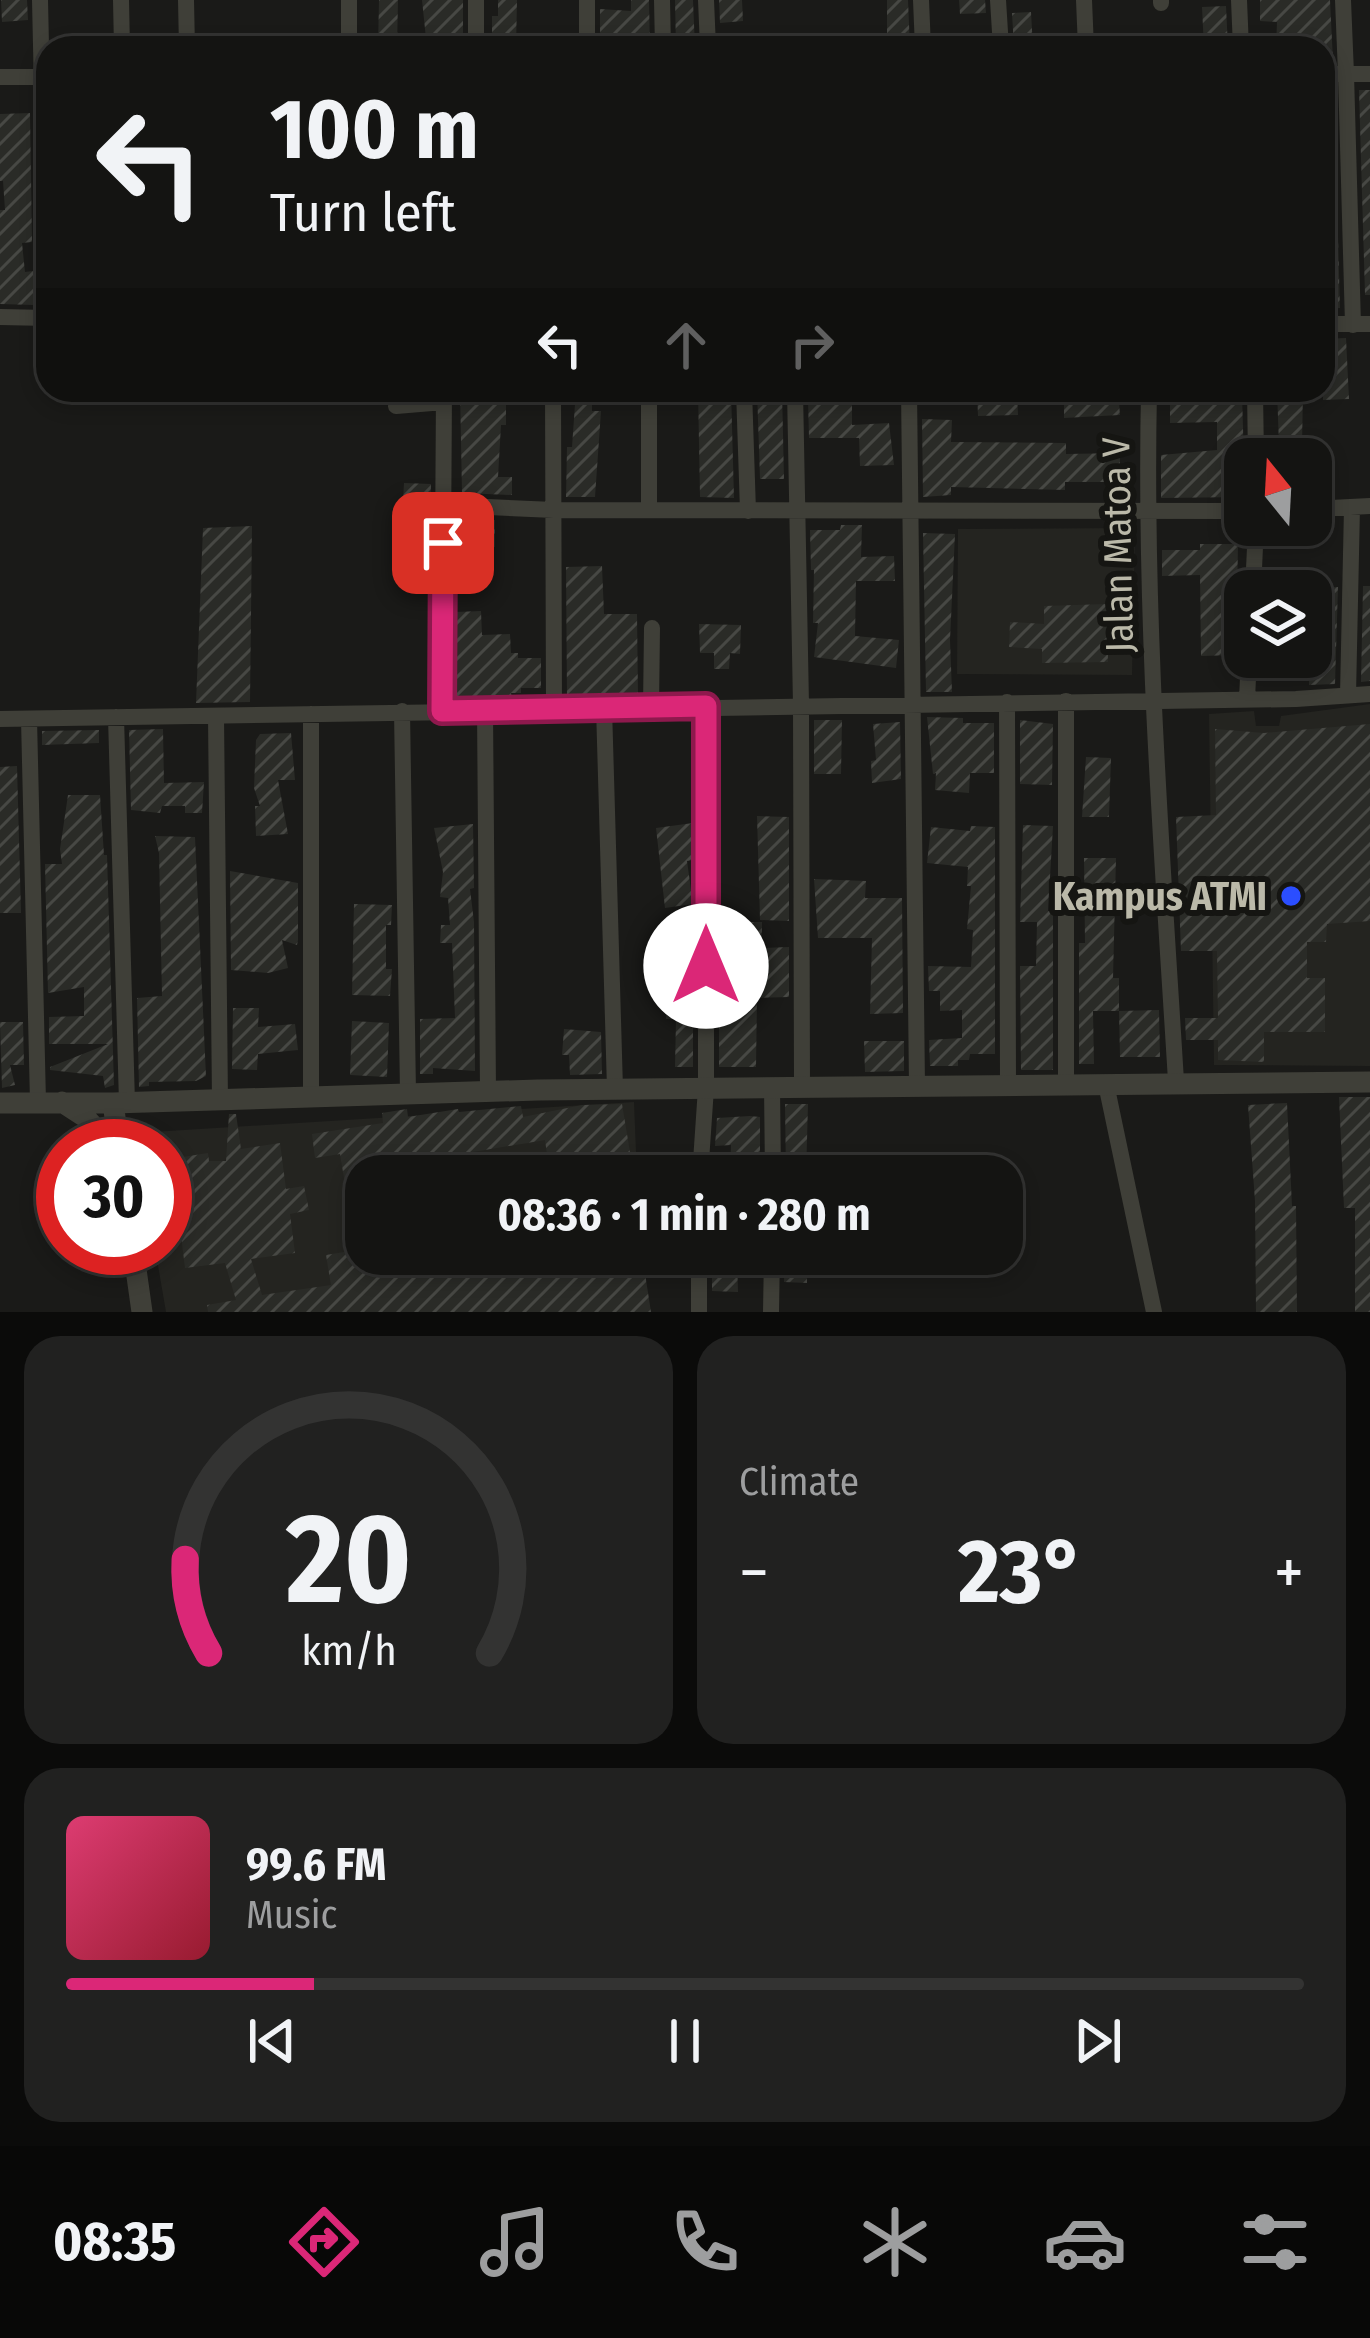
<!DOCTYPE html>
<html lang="en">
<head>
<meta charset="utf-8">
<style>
  :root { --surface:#141412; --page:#212120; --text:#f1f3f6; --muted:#9d9e9f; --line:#333332; --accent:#db2777 }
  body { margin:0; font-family:"Fira Sans Condensed",sans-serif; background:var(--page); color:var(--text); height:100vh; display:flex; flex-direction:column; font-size:45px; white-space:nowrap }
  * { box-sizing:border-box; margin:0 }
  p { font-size:39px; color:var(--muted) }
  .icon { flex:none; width:66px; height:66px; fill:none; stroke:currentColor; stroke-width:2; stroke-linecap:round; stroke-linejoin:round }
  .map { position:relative; height:1312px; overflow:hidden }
  .drawer { display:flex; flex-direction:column; gap:24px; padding:24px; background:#0b0b0a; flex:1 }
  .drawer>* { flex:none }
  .top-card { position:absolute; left:36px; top:36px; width:1299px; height:366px; border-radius:36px; box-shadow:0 6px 18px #0003,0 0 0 3px var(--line); background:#141412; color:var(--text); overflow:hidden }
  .needle { width:78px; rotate:342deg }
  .fabs { position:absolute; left:1224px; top:438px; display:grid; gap:24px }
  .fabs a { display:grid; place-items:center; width:108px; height:108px; border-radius:24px; background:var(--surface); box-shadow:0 6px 18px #0003,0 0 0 3px var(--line); font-size:60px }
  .speed { position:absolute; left:36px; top:1119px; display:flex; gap:24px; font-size:60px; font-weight:700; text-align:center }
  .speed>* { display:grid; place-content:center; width:156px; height:156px; border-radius:50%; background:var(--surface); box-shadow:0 6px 18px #0003,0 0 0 3px var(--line); line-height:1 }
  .speed .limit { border:18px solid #d22; background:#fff; color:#111 }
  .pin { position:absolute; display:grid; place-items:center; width:102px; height:102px; color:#fff; margin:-51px; border-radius:24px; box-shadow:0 6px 18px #0006 }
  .me { position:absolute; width:132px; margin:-66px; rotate:0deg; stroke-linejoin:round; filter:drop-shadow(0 0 9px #0008) }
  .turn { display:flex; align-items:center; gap:42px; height:252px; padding:0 36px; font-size:54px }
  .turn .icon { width:156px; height:156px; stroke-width:2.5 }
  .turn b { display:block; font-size:84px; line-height:102px }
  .lanes { display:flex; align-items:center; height:114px; padding:0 36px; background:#0003; justify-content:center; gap:60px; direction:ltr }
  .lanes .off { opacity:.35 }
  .big { font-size:90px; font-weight:700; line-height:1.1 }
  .drawer .tile { flex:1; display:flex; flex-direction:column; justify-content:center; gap:18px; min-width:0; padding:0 42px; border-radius:36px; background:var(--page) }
  .drawer .dial { align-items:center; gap:0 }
  .dial svg { height:312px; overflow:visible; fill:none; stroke:var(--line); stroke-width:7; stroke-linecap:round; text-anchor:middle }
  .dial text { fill:var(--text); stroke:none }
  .song { display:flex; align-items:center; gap:36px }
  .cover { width:144px; height:144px; border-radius:18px; background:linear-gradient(135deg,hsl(340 70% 55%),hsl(350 70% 35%)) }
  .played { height:12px; border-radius:6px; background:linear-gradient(90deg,var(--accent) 20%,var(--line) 20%) }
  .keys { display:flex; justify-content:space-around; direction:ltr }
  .heat { display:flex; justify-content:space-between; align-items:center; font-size:66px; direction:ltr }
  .drawer .tiles { flex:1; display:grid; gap:24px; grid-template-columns:1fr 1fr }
  .tile:last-child { grid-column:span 2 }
  .trip { position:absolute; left:345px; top:1155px; width:678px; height:120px; border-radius:36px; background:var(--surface); box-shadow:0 6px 18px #0003,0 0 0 3px var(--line); font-weight:700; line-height:120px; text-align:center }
  .tabs { display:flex; height:192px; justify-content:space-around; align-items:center; background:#080807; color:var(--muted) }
  .tabs .icon { width:84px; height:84px }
  .tabs .selected { color:var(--accent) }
  .tabs b { font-size:54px; color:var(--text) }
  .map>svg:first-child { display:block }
  .built { fill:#242420 }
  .building { fill:url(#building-hatch) }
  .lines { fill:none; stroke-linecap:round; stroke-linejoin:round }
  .minor { stroke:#3f3f38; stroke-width:16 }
  .tertiary { stroke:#3f3f38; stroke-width:21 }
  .route-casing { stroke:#8e194d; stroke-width:30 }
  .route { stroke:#db2777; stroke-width:21 }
  .poi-dot { fill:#2b4eff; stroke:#151512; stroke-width:4.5 }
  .labels { text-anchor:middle; stroke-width:12; stroke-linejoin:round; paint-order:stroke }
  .street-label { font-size:39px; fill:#bbb9a9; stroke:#151512 }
  .poi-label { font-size:39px; font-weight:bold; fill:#bbb9a9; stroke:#151512; text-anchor:end }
</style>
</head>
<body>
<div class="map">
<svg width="1370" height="1312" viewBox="0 0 1370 1312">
  <defs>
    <pattern id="building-hatch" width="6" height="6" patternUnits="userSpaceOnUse" patternTransform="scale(3)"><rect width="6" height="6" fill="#2a2b27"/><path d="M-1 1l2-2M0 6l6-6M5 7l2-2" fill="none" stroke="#474844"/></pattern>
  </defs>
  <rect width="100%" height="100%" fill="#1a1a18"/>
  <path class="built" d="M1135,528L1132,675L957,674L958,529Z
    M1370,704V1066L1214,1065L1209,714L1254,711L1256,726H1279L1281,716Z
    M634,1102L637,1176H366V1254H640L643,1312H166L155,1248H165V1146H138L136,1133Z"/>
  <path class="building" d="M1,0H27L28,20L2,22Z
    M379,0H398L397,48H378Z
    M422,0H463V48H427Z
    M498,0H517L516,48H492V16H498Z
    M631,0H649L650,48H600V9L631,11Z
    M675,0H693L695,48H676Z
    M719,0H742L743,21L720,23Z
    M887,0H908L910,48H887Z
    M959,0H985L986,13L960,14Z
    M1260,0H1330L1333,61H1323V48H1276L1277,22L1260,21Z
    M1226,6L1228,48H1204L1202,7Z
    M1031,12L1033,48H1014L1012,13Z
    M1359,90H1370V295H1365Z
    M30,113L32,242L22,243L25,272L33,271L34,305L0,304V210H5L3,181H0V114Z
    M1323,129H1335L1340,308L1323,309V270H1327L1326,245H1330L1328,208H1323Z
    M1346,338L1349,399L1323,400V339Z
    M460,390L506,391V425H501L498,477H512V495L462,493Z
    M576,390H592V411H601L595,497H566L567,447H572Z
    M698,390H731L734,498L700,497Z
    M757,390H782L784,479H760Z
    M977,390H1017L1018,415L978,416Z
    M1089,390H1118L1120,415L1064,418V394H1089Z
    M1170,390L1242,394L1245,497L1161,498V455L1217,450V422L1170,423Z
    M1277,390H1303L1302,446L1279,445Z
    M808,399H852V425L889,423L894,465L860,466L859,438H809Z
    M922,419L952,420L951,442L1066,443V454L1120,453V482H1065V490L951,487V495L923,497Z
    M404,483L431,484L430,524L402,521Z
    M462,519L495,520V547L466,549L457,539V523H462Z
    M841,525H862L861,557L894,556L895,581H856L855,636L899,640L896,668L814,657L818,623H813L814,570H811L810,530H840Z
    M252,526L250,702L196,703L203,528Z
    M923,533L955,534L950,640L952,692H926Z
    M1200,544H1238L1236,655L1201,656L1200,575L1162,576V550H1200Z
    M602,566L604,614H637L638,696L567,698L566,567Z
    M1363,586H1370V681L1361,682Z
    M1338,587L1335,684L1309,685L1311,588Z
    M1107,604L1108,662L1042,663V649L1009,647L1010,622L1044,624V606Z
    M481,611L482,635L510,634L511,653H518V658H541V688H521V693H511L512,698L456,699L455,612Z
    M699,624L741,625L740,654L730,653L729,669H714V653H700Z
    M927,717L963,718V723H994V773H970L969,793L935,790L936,773L933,774Z
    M814,720H842L841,774H814Z
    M1020,720L1053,724L1052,785L1020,784Z
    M900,722L901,779L872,783L871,761L876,760L873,724Z
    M1370,724V921L1327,924L1326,942H1307V978H1325V1032H1264V1062L1218,1060V1040H1186L1185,1018H1218L1217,951H1181L1176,817L1216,815L1215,729L1264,733Z
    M163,729L164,783L204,782L202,813H185V806H162L160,813L131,810L129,730Z
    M99,730V743L42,745V731Z
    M291,733L295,780H278L288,834L256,836L255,806H260L254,788L256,740L260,734Z
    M1086,757L1111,758L1109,817H1082Z
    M17,766L21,913H0V767Z
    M68,795H100L104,855H107L114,1085L105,1088L103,1076L50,1070V1067L108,1044H49V1017L84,1016V987L48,993L45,864H62L60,849Z
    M757,816L789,817V921L760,920Z
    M693,823V860L687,861L693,904L665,908L656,828Z
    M473,824L474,888L470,889L474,922L475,1071L433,1068V1074H420V1019L455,1018L452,943H440L441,925H450L448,898L440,897L443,872L434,828Z
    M1023,825L1053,826L1048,911H1053V1070H1021L1020,966H1036L1037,922H1020Z
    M971,826L995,827V1054H970L969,1060H958V1066H930L929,1040L962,1038V1010L940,1011V991H929L928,966L971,967L973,930L967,929L971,886H967L968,867L927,863L931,827L970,831Z
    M155,836L195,837L206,1076L196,1081L149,1082V1086L139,1087L137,998L162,996L159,853Z
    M1084,858H1116L1113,978H1119V1011H1093L1094,1064H1079V943H1085Z
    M230,871L298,883V940L297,945L282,940L288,968L268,973L231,970Z
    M814,879L866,881L865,898H902L903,1013L870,1014L872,938H818Z
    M354,904L392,905L391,925H386V969H392L390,996L352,995Z
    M744,922H762V948L789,947V997L757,998L756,1067H719V943H744Z
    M662,929H691V955H662Z
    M667,990H693V1067H675L676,1019H666Z
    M233,1008H259L258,1027L295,1024L298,1050L258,1054L257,1070L232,1069Z
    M1159,1010L1160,1057H1120L1119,1011Z
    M352,1021L389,1023L387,1077L350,1075Z
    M0,1022H23L24,1065H10L15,1085L2,1088Z
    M564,1029L601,1032L602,1074L570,1075L569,1055H562Z
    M864,1041H904V1071L865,1072Z
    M1339,1097H1370V1312H1355V1208H1344Z
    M1287,1103L1292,1206H1296L1297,1312H1256L1255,1201L1248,1105Z
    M622,1104L634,1176H550L545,1140L467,1153L471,1176H366V1254H384L387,1276L442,1268L440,1254H642L651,1312H208L207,1305L236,1300L225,1263L185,1268L180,1227L165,1230V1202L176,1199L170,1159L208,1153L209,1161H226L229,1114H236L241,1149L280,1143L286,1189L304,1186L309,1210L290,1214L295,1253L251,1259L262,1295L331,1285L326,1255L356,1250L340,1154L315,1158L312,1134L383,1123L382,1113L407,1109L408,1117L458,1109L459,1112L521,1106L523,1117L582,1105Z
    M785,1104H808L806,1176H786Z
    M750,1116L760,1117V1176H730L731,1145L715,1146L717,1118Z
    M671,1254H686V1274H674Z
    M712,1254H737L738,1292L712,1291Z
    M785,1254H807V1283L784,1282Z"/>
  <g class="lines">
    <path class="minor" d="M40,0L47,318
      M121,0L122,48
      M186,0L187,48
      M349,0V48
      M476,0V48
      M587,0V48
      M662,0L663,48
      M706,0L708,47
      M921,0L923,48
      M998,0L1001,48
      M1084,0L1086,48
      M1239,0L1241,48
      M1343,0L1346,74H1370
      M1161,3V0
      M1323,74H1346L1353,325
      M0,77H48
      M0,317L48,318
      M1323,324H1370
      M553,390L554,708
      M744,390L748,511
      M795,390L801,705L802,1087
      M909,390L917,1086
      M1149,390C1144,621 1162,851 1176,1081
      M1255,390L1256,459
      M649,392V510
      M396,406L444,402
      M444,505L554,510L1245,511
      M1311,509L1370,506
      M1253,591L1256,525
      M1348,695L1352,507
      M1247,699L1249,657
      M1066,701V1082
      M1007,702L1008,1084
      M604,707L615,1089
      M651,707L652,628
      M485,709L488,1091
      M402,711L408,1093
      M442,711L444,390
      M311,714V1096
      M216,716L220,1101
      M116,717L127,1103
      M0,719L1296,699L1370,694
      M29,719L38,1102
      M1106,1084L1154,1312
      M772,1087L773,1176
      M700,1176L706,1088V706
      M699,1312V1254
      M771,1312L772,1254"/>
    <path class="tertiary" d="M62,1102L85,1117L111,1146
      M0,1103H113
      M119,1146L113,1103L538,1090L1370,1082
      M133,1248L142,1312"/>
  </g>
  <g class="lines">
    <g class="route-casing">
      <path id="route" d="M443,543L442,711L706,706V966"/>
    </g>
    <use href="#route" class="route"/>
  </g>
  <circle class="poi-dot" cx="1291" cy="896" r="12"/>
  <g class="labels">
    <g class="street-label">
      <text transform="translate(1117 545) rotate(-91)" y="14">Jalan Matoa V</text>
    </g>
    <g class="poi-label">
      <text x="1267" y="910">Kampus ATMI</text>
    </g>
  </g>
</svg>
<div class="fabs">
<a><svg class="needle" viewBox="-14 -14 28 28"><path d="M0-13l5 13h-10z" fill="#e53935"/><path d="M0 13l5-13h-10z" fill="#9d9e9f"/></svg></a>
<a><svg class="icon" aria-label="layers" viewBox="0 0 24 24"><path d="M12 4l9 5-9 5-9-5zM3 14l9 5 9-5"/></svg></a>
</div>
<div class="speed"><div class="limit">30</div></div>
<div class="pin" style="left:443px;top:543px;background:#d93025"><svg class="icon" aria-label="arrive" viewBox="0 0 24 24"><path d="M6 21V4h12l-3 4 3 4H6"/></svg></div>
<svg class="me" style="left:706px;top:966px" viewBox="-20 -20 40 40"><circle r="19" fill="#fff"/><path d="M0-13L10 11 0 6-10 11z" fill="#db2777"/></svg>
<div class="trip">08:36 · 1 min · 280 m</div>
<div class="top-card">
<div class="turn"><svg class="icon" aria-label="left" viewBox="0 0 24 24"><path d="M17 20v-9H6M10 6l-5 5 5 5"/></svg><div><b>100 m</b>Turn left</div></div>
<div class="lanes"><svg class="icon" aria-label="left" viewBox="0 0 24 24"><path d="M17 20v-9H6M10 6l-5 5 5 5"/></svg><svg class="icon off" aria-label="ahead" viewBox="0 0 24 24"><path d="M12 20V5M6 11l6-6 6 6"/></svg><svg class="icon off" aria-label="right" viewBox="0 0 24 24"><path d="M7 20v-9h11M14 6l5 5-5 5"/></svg></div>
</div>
</div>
<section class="drawer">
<div class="tiles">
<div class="tile dial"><svg viewBox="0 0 100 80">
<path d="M14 69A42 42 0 1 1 86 69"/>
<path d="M14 69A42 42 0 0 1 8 45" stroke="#db2777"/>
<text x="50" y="56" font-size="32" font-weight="700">20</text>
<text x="50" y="72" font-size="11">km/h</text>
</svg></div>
<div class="tile"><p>Climate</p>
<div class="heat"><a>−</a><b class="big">23°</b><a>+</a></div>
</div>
<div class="tile">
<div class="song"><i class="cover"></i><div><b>99.6 FM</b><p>Music</p></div></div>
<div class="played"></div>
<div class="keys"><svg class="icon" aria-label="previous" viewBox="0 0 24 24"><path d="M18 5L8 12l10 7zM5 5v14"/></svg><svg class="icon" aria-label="pause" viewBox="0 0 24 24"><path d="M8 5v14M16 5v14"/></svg><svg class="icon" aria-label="next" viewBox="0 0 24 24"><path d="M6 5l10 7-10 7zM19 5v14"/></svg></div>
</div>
</div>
</section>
<nav class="tabs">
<b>08:35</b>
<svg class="icon selected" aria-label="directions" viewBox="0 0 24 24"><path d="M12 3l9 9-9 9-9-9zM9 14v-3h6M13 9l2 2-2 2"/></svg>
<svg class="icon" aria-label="music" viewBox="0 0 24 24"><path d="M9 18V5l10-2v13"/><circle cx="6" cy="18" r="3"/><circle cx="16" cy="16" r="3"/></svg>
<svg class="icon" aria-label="phone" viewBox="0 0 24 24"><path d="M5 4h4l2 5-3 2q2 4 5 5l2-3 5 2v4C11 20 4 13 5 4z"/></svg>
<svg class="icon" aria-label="climate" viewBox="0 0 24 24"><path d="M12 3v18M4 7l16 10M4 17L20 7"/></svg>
<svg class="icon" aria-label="car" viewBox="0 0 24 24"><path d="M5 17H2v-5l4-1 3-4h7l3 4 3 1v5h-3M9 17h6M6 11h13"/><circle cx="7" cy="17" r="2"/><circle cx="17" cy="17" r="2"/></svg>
<svg class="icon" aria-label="filters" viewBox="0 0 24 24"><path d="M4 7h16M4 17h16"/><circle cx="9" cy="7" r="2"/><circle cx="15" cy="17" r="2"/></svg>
</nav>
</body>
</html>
